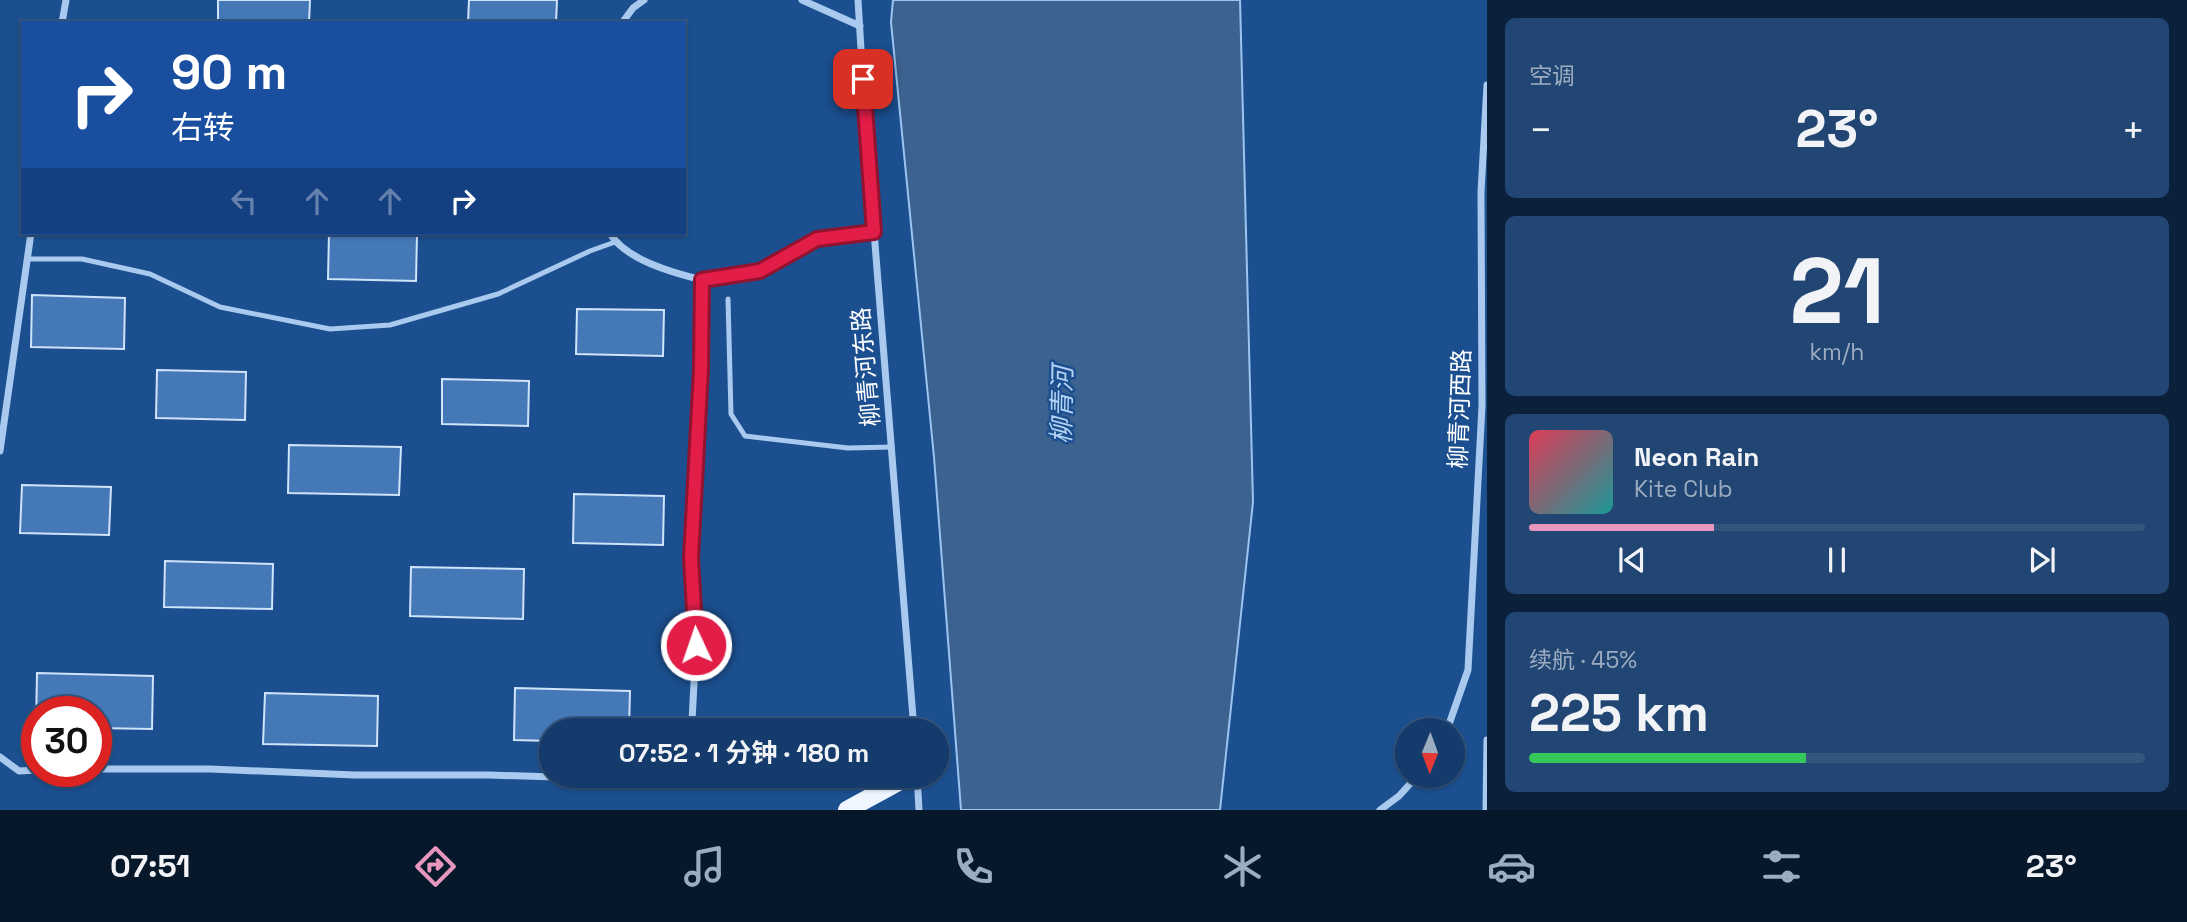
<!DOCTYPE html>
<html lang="zh">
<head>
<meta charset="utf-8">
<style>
  :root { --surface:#143b6b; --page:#214673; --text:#f1f3f6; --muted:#9dadc1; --line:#33557e; --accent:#e797bd }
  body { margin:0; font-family:"Space Grotesk","Noto Sans SC",sans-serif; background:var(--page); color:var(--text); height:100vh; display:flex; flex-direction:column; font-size:26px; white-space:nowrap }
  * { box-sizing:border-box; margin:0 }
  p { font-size:23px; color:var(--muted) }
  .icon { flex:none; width:38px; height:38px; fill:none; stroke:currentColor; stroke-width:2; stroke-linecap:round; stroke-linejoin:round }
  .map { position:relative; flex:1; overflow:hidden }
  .side { display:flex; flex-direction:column; gap:18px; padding:18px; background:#0b203b; width:700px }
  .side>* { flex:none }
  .hud { position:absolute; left:21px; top:21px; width:665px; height:214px; border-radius:0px; box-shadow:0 2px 5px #0004,0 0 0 2px var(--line); background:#1a4fa0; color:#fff; overflow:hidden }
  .needle { width:46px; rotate:181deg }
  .controls { position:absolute; left:1395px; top:718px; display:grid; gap:14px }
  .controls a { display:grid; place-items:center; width:70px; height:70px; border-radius:50%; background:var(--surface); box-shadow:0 2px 5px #0004,0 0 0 2px var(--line); font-size:35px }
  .speed { position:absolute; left:21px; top:696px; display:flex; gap:14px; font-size:35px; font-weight:700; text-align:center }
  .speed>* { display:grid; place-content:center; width:91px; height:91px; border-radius:50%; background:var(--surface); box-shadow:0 2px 5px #0004,0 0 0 2px var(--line); line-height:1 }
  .speed .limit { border:10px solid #d22; background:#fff; color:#111 }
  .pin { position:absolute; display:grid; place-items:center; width:60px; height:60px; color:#fff; margin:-30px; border-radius:14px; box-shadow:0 4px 10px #0006 }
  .me { position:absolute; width:77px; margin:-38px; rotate:357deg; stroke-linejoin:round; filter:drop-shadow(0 0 5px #0008) }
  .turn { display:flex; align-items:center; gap:24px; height:147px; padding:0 35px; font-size:32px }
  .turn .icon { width:91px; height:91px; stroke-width:2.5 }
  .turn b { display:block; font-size:49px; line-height:60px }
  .lanes { display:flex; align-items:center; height:66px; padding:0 35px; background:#0003; justify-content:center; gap:35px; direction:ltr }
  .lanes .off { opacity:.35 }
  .big { font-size:52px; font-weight:700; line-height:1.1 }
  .side .tile { flex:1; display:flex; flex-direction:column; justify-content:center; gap:10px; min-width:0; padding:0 24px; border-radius:10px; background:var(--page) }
  .side .dial { align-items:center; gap:0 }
  .dial b { font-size:91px; line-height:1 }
  .song { display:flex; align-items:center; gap:21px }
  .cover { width:84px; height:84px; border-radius:10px; background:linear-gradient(135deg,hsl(350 70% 55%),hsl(180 70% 35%)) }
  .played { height:7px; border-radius:4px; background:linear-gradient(90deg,var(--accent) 30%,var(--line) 30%) }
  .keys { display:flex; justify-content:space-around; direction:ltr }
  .heat { display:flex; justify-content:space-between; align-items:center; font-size:38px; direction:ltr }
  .charge { height:10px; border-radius:5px; background:linear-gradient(90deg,#34c759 45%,var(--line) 0) }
  .trip { position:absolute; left:539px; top:718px; width:410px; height:70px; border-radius:35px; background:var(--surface); box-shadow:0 2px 5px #0004,0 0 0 2px var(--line); font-weight:700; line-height:70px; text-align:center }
  .tabs { display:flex; height:112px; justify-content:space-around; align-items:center; background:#08182b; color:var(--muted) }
  .tabs .icon { width:49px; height:49px }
  .tabs .selected { color:var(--accent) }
  .tabs b { font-size:32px; color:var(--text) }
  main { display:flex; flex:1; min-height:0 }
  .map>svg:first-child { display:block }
  .water { fill:#3c6290; stroke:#9cc4f0; stroke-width:2 }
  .building { fill:#4478b7; stroke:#cfe3fa; stroke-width:2 }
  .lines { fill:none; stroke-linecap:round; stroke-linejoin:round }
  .service { stroke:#a9c9ee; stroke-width:5 }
  .minor { stroke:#a9c9ee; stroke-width:7 }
  .primary { stroke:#f0f6ff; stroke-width:18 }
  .route-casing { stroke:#92132f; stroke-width:18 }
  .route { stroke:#e11d48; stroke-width:12 }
  .labels { text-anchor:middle; stroke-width:5; stroke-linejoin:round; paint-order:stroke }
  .street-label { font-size:24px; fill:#fff; stroke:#1b4f8f }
  .water-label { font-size:26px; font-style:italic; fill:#b5d3f5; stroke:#1b4f8f }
</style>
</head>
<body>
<main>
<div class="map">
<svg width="1487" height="810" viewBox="0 0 1487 810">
  <rect width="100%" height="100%" fill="#1b4f8f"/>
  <path class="water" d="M893,0H1240L1253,502L1220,810H961L934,457L891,22Z"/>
  <path class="building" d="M218,0H310L309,23H218Z
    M469,0H557L556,23H468Z
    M329,233L417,234L416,281L328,279Z
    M459,233H547V236Z
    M32,295L125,298L124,349L31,347Z
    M577,309L664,310L663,356L576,354Z
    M157,370L246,372L245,420L156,418Z
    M442,379L529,381L528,426L442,424Z
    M289,445L401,447L399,495L288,493Z
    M22,485L111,487L109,535L20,533Z
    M574,494L664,496L663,545L573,543Z
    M165,561L273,564L272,609L164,607Z
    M411,567L524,569L523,619L410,616Z
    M37,673L153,676L152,729L96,728V712H37L36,726Z
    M515,688L630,691L629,730H551V741L514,740Z
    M265,693L378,696L377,746L263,744Z"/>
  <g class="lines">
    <path class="service" d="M28,259H82L150,274L220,307L330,329L390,325L498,294L590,251L615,242
      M728,299L731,414L745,436L848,448L892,447"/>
    <path class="minor" d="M802,0L860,26
      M858,0L866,132L914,730
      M62,23L66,0
      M622,23L633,8L644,0
      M610,233C625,260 674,273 702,280
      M0,451L31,233
      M688,730L692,721L696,645L691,558L701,369L702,280L760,271L817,239L874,232
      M1447,730L1468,670L1482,406L1481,192L1487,85
      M0,757L19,771L37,770
      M96,769H210L355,775H489L617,779L649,775
      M917,775L919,810
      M1380,810L1399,796L1418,775
      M1486,810L1487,740"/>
    <path class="primary" d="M847,810L911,775"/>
  </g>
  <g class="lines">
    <g class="route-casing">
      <path id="route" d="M696,645L691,558L701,369L702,280L760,271L817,239L874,232L863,79"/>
    </g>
    <use href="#route" class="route"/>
  </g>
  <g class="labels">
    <g class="street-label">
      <text transform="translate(866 367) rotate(-95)" y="8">柳青河东路</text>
      <text transform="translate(1460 409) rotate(-88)" y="8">柳青河西路</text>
    </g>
    <g class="water-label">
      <text transform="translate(1062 405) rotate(-89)" y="9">柳青河</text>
    </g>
  </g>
</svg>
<div class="controls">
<a><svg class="needle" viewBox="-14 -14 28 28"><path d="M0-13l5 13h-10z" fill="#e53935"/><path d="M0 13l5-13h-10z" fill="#9dadc1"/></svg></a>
</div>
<div class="speed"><div class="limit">30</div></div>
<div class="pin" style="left:863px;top:79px;background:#d93025"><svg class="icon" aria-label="arrive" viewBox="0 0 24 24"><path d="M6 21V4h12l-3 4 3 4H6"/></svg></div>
<svg class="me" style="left:696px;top:645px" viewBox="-20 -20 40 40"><circle r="17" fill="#e11d48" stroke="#fff" stroke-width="3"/><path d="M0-11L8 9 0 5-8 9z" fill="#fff"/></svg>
<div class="trip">07:52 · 1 分钟 · 180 m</div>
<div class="hud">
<div class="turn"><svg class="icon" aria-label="right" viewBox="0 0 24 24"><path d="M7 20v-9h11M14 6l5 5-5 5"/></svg><div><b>90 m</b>右转</div></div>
<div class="lanes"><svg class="icon off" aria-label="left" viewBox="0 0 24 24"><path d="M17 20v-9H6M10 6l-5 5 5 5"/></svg><svg class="icon off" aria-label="ahead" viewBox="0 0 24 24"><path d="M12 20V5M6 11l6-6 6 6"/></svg><svg class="icon off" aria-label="ahead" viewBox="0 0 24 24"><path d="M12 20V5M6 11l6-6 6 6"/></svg><svg class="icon" aria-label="right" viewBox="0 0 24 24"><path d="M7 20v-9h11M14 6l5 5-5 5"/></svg></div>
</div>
</div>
<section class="side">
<div class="tile"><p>空调</p>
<div class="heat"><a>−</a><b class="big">23°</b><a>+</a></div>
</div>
<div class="tile dial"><b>21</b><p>km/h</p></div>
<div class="tile">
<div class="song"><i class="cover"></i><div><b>Neon Rain</b><p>Kite Club</p></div></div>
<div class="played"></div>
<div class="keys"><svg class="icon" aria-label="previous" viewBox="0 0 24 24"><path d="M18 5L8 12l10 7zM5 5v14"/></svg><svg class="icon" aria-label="pause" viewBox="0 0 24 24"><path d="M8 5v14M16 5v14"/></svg><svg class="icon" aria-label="next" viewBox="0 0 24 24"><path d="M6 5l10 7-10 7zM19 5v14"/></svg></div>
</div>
<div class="tile"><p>续航 · 45%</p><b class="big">225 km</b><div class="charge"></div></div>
</section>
</main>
<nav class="tabs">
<b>07:51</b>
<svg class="icon selected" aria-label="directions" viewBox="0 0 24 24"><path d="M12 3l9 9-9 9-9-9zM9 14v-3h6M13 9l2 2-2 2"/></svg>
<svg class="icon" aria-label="music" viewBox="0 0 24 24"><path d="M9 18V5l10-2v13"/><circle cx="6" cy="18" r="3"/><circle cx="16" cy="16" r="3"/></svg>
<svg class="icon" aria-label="phone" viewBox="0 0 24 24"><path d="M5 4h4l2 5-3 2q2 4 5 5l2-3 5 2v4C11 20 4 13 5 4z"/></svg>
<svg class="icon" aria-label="climate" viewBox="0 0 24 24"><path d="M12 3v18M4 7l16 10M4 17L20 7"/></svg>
<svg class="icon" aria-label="car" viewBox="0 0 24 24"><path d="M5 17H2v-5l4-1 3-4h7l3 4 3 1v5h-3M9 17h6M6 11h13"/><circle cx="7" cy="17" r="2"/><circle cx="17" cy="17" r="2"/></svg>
<svg class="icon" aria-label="filters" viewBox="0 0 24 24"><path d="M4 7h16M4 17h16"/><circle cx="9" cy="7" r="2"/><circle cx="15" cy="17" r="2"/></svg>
<b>23°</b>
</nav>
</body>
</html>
